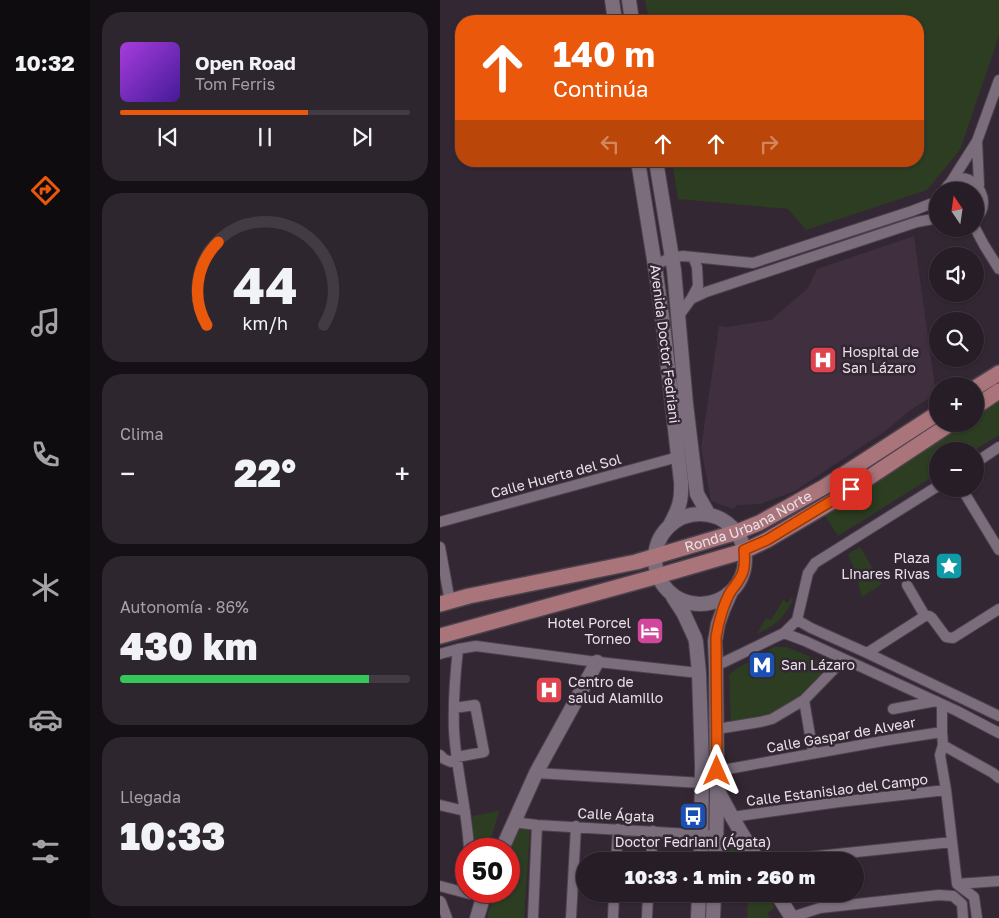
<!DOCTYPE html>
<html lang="es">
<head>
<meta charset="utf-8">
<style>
  :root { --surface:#261d26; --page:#2e262e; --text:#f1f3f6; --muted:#a4a2a7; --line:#423b43; --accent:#ea580c }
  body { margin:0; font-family:"Golos Text",sans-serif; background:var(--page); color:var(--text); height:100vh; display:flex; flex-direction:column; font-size:19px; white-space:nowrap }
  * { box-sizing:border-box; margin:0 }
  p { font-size:16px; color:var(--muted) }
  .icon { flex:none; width:28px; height:28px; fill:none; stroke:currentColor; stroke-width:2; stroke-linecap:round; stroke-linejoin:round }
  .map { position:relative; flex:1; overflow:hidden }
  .panel { display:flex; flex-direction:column; gap:12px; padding:12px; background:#151015; width:350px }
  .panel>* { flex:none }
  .hud { position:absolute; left:15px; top:15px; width:469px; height:152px; border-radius:20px; box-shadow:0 1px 4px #0004,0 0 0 1px var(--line); background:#ea580c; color:#fff; overflow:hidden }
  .needle { width:32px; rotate:347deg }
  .controls { position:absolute; left:489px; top:182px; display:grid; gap:10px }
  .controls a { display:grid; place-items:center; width:55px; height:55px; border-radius:50%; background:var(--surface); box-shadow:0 1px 4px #0004,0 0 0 1px var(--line); font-size:25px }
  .speed { position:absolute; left:15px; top:838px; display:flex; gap:10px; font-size:25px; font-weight:700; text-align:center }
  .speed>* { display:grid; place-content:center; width:65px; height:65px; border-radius:50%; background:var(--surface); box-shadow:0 1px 4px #0004,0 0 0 1px var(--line); line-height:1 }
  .speed .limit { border:8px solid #d22; background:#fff; color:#111 }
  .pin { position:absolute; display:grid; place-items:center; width:42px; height:42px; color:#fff; margin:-21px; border-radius:10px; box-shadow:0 2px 8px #0006 }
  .me { position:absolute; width:55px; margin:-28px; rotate:0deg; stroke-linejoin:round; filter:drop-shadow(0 0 4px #0008) }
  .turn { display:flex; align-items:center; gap:18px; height:105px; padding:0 15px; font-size:22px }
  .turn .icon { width:65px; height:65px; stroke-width:2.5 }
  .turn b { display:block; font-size:35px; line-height:42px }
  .lanes { display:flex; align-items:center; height:48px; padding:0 15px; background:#0003; justify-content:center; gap:25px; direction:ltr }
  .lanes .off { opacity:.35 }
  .big { font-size:38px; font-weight:800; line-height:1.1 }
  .panel .widget { flex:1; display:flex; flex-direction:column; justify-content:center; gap:8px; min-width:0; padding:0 18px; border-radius:20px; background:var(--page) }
  .panel .dial { align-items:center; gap:0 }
  .dial svg { height:130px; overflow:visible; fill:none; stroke:var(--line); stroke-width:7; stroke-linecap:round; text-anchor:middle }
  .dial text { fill:var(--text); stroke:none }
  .song { display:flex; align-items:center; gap:15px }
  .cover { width:60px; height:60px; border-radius:8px; background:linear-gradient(135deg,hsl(280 70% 55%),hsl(260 70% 35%)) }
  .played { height:5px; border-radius:2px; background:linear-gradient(90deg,var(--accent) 65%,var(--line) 65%) }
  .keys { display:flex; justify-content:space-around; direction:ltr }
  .heat { display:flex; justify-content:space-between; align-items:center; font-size:28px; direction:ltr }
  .charge { height:8px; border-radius:4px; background:linear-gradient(90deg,#34c759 86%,var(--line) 0) }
  .trip { position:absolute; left:136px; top:852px; width:288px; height:50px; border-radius:25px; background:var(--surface); box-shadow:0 1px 4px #0004,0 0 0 1px var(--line); font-weight:800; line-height:50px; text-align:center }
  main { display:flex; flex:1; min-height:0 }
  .tab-bar { display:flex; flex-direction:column; width:90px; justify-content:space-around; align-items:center; background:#0f0c0f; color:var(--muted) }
  .tab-bar .icon { width:35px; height:35px }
  .tab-bar .current { color:var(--accent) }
  .tab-bar b { font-size:22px; color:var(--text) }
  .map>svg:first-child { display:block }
  .built { fill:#3f2f3f }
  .green { fill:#2c3d21 }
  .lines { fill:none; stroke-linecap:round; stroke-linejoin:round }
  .street-casing { stroke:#4c424d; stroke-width:12 }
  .secondary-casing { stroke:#4c424d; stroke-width:16 }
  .primary-casing { stroke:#4c424d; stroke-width:18 }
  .street { stroke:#7b6d7c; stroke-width:10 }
  .secondary { stroke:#7b6d7c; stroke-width:14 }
  .primary { stroke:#a9757b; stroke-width:15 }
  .route-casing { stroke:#983908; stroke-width:12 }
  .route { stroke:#ea580c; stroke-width:9 }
  .labels { text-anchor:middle; stroke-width:5; stroke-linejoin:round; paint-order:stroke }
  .street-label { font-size:14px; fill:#eae2ea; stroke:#332733 }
  .poi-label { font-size:14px; fill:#eae2ea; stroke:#332733; text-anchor:start }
</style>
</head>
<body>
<main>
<nav class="tab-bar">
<b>10:32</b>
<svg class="icon current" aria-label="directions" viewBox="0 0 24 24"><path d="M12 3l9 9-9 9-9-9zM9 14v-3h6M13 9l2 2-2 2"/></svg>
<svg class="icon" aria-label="music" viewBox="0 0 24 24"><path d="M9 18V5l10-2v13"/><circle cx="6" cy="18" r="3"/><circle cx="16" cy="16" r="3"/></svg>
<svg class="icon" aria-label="phone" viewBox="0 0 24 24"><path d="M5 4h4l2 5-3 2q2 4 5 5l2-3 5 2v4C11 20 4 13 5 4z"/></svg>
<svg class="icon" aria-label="climate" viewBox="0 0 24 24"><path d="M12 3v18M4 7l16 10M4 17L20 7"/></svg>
<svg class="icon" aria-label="car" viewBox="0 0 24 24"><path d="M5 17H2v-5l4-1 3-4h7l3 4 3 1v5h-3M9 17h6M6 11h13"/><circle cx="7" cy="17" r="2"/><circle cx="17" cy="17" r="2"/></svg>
<svg class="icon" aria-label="filters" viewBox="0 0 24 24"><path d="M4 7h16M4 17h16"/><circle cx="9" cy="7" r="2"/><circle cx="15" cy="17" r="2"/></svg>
</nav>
<section class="panel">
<div class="widget">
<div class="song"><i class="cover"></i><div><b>Open Road</b><p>Tom Ferris</p></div></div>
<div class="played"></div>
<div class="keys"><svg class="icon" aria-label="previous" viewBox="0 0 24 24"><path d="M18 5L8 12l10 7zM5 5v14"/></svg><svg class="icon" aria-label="pause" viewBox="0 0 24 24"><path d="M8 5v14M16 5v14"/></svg><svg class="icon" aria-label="next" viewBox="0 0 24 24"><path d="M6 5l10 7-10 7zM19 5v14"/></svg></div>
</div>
<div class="widget dial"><svg viewBox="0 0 100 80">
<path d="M14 69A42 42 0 1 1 86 69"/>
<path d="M14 69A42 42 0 0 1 21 18" stroke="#ea580c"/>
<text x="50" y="56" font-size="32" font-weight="700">44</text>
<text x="50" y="72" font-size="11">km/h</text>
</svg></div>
<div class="widget"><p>Clima</p>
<div class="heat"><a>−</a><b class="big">22°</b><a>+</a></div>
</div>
<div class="widget"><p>Autonomía · 86%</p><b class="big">430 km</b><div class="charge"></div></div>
<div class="widget"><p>Llegada</p><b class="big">10:33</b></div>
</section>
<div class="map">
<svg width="559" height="918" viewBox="0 0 559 918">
  <rect width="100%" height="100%" fill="#332733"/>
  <path class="built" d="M474,236L496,394L469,411L447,430L355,491L320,504L297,505L293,509L271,501L261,448L279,326L287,327L331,320L368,288L377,269Z"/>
  <path class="green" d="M205,0H559V36L520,150L487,190L366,230L348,209L238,199L232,161H478V21H209Z
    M559,399V435L533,451H498L497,474L398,536L383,513L521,424H535V415Z
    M420,547L442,584L422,597C419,590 419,584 417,577C415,569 411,562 408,554Z
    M351,598L353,599C343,620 337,624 317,634L326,618L331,620L343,600L348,603Z
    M334,647H347L392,666L363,697L331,718L291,725L289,675L293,671Z
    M59,811L48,849H35L32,816Z
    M77,828L90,830L84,918H47L54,891H69V850Z
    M290,836L293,837L295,840L308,861H283C284,853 281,840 290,836Z
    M282,894H327L335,908L327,913L330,918H307L308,896Z"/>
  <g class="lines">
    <g class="street-casing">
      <path id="street" d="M537,141L539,185
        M511,182L537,141L559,80
        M504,191C523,157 559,199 535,219
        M535,228L544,245L559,269
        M215,266C225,259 232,257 243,256L313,263L472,211L498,201
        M251,299L258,286L257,267L253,257
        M238,317L251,299L266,292L477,222L498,218
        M535,463L559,447
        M522,489L559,550
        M0,522L238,457
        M0,547L10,602
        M485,616H489L492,618L506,637L513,638L559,609
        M357,620L371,628L427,653L559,716
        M344,633L365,641L517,711L559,733
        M18,649C15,676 13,703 14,730C16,770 27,809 29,849
        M427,653L485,616L467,585
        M0,654L18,649L36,646L149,661L259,673
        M276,666L344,633L357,620L368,573L375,563L498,486
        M364,700L373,753
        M502,704V732L503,745L500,755L506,790L517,884L534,897L537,918
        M453,709L496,701
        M277,729L320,722L332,719L364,700L404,659
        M503,745L508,748L553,773L559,778
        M0,755L4,759L11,762L17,757L44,752L35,705L14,708
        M277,771L443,741L502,732
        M96,773L262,783
        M0,805L25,811
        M292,817L399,802L506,790
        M73,822L97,825L267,835
        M176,861L178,829
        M211,861L213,831
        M330,861L512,842
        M517,884L559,881
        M0,886L30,894
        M0,901L1,902L7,918
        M93,918L97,825
        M131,918L136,826
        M173,918L174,894
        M207,918L208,894
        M349,918L380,908L499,895L513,896L522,904L523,918"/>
    </g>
    <g class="secondary-casing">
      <path id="secondary" d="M172,0L175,21
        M189,0L192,21
        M198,161L215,266L223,324L241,482C242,501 239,508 230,525
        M216,161L234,270L246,404L256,487L257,494L269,515
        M215 559a45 45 0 1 1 90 0a45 45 0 1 1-90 0Z
        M233,597L244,614L255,638L256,642L259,673L262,764L261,861
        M278,791L292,817L318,861
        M62,849L96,773L157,662
        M276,861L277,789L276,666L275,641L278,624L283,610L291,592
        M337,894L352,918
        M37,918L45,891
        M258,918L259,894
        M273,918L274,894"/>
    </g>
    <g class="primary-casing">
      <g id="primary">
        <path d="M535,388L559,373"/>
        <path d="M535,407L559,391"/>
        <path id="s1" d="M0,604L29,596L196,562L297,532L319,523L384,487L498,413"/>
        <path d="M0,636L218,576L304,551L327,540L395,500L510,424"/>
      </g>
    </g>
    <use href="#street" class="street"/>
    <use href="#secondary" class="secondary"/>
    <use href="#primary" class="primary"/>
  </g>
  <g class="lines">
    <g class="route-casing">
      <path id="route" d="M277,771L276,637C278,624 284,602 291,591C303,576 306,570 304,550L327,540L411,489"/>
    </g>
    <use href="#route" class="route"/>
  </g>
  <defs>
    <g id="hospital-square" transform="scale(1.4375)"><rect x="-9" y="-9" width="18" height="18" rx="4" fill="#e0444e" stroke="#332733"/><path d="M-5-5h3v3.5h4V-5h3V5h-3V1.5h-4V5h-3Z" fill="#fff"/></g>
    <g id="sight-square" transform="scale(1.4375)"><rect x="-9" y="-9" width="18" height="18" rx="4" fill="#0f9aa8" stroke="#332733"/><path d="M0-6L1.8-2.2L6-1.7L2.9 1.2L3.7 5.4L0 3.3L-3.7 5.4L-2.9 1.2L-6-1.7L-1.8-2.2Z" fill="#fff"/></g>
    <g id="hotel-square" transform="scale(1.4375)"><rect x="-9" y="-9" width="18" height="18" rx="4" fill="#d1479c" stroke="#332733"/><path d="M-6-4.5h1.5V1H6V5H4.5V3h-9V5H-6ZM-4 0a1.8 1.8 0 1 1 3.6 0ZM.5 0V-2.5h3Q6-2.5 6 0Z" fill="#fff"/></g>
    <g id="metro-square" transform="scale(1.4375)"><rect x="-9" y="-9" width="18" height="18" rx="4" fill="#1a4fb4" stroke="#332733"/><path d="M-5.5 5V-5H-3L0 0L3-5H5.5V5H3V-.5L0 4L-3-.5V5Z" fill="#fff"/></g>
    <g id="bus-square" transform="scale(1.4375)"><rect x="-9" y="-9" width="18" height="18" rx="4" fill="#1a4fb4" stroke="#332733"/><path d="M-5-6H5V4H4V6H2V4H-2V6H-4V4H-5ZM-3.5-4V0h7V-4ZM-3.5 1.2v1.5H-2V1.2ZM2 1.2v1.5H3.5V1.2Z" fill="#fff"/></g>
  </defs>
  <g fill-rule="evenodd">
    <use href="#hospital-square" x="383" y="360"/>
    <use href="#sight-square" x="509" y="566"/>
    <use href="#hotel-square" x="210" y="631"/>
    <use href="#metro-square" x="322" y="665"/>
    <use href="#hospital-square" x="109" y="690"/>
    <use href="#bus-square" x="253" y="816"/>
  </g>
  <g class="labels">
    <g class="street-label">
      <text transform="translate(225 344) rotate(83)" y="5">Avenida Doctor Fedriani</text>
      <text transform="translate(116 476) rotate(-15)" y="5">Calle Huerta del Sol</text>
      <text dy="5" stroke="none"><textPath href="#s1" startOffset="320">Ronda Urbana Norte</textPath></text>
      <text transform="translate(401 735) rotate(-10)" y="5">Calle Gaspar de Alvear</text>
      <text transform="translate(397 790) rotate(-7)" y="5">Calle Estanislao del Campo</text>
      <text transform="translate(176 815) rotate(3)" y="5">Calle Ágata</text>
    </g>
    <g class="poi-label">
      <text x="402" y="357">Hospital de<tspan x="402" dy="16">San Lázaro</tspan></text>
      <text x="490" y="563" text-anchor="end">Plaza<tspan x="490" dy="16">Linares Rivas</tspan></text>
      <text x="191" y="628" text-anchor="end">Hotel Porcel<tspan x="191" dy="16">Torneo</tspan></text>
      <text x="341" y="670">San Lázaro</text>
      <text x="128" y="687">Centro de<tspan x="128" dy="16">salud Alamillo</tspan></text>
      <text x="253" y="847" text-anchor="middle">Doctor Fedriani (Ágata)</text>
    </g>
  </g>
</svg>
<div class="controls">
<a><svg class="needle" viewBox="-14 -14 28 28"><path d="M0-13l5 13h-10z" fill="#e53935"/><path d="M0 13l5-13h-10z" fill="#a4a2a7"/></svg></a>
<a><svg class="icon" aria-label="sound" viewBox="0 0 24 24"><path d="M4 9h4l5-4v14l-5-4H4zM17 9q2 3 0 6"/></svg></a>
<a><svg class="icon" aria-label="search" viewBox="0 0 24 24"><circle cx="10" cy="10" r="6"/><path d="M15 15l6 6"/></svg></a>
<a>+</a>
<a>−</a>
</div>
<div class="speed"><div class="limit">50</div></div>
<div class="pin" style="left:411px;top:489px;background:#d93025"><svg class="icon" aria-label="arrive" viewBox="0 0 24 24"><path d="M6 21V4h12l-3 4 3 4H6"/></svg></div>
<svg class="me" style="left:277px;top:771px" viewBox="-20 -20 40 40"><path d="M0-17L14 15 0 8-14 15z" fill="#ea580c" stroke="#fff" stroke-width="4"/></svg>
<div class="trip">10:33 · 1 min · 260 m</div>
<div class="hud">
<div class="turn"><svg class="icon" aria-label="ahead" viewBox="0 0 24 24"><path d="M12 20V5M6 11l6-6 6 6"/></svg><div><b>140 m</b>Continúa</div></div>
<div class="lanes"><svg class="icon off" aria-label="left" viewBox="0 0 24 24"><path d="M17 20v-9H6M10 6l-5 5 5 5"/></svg><svg class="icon" aria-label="ahead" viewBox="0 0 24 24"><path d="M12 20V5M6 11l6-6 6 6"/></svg><svg class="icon" aria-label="ahead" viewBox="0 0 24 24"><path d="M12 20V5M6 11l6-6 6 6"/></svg><svg class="icon off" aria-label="right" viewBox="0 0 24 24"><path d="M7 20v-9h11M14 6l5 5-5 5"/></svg></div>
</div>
</div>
</main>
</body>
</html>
